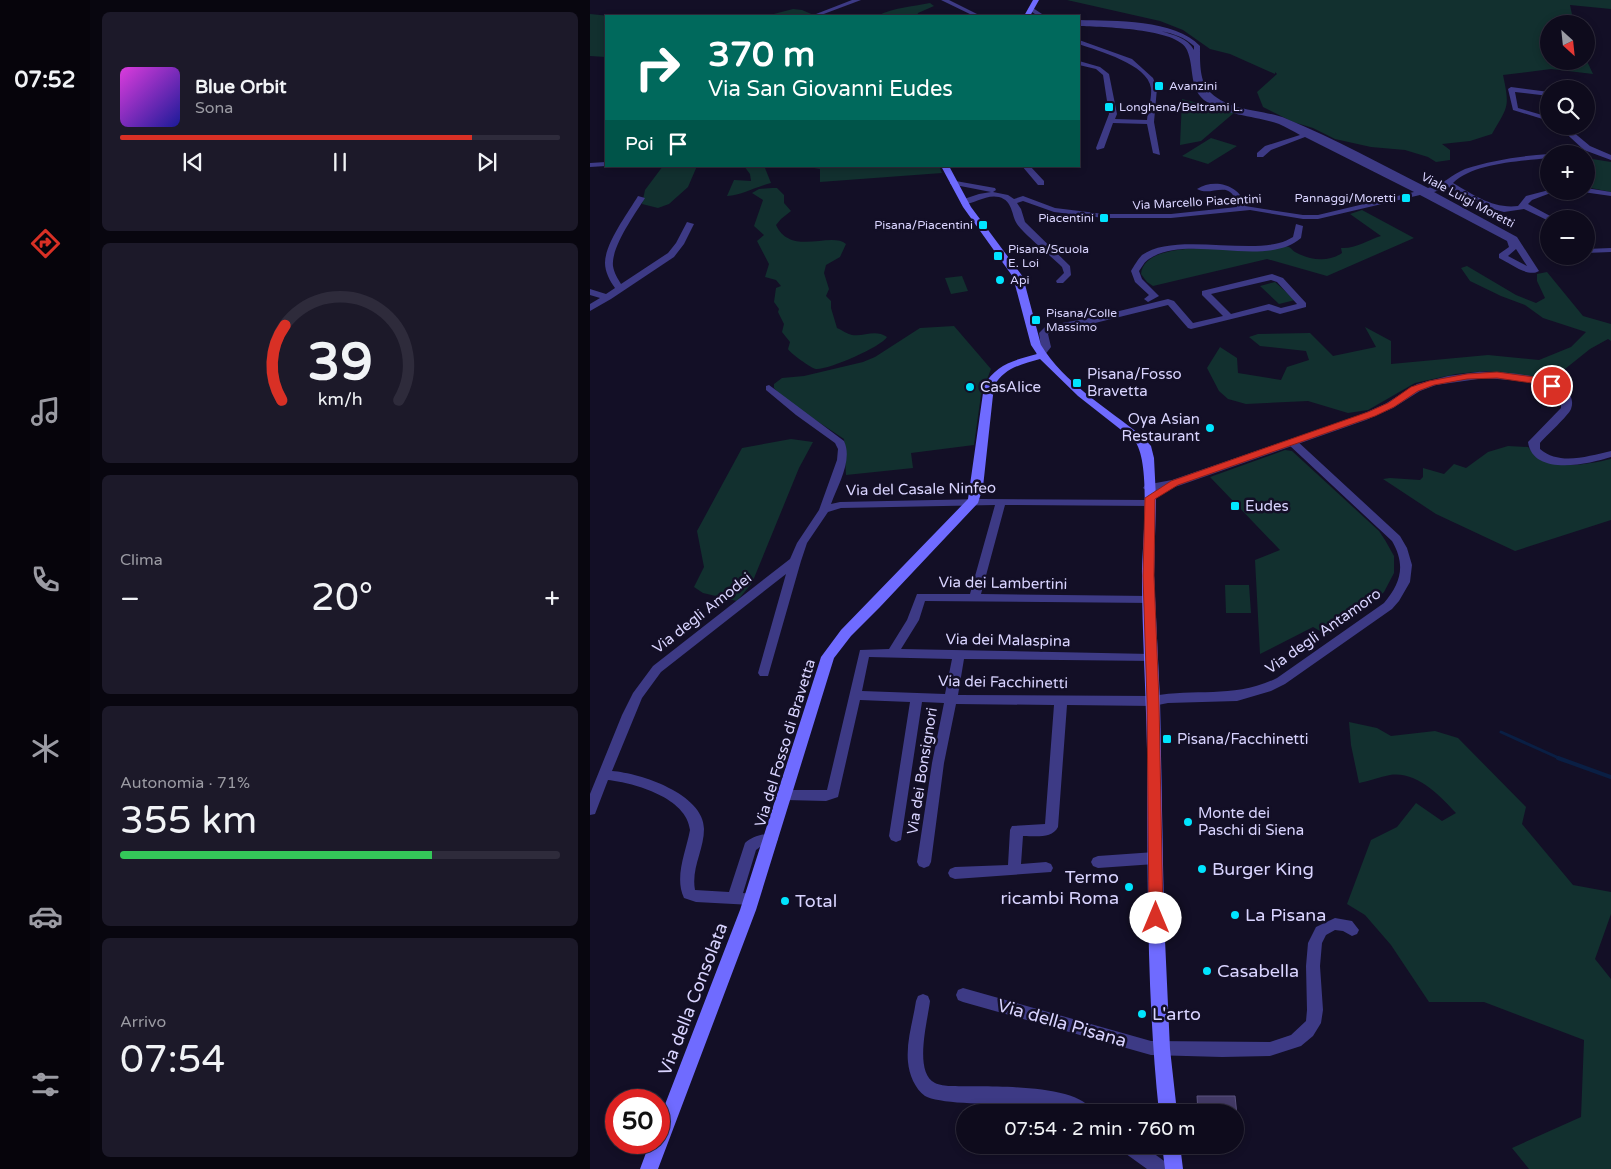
<!DOCTYPE html>
<html lang="it">
<head>
<meta charset="utf-8">
<style>
  :root { --surface:#0e0b1c; --page:#1c1929; --text:#f1f3f6; --muted:#9b9ba3; --line:#2e2b3b; --accent:#d93025 }
  body { margin:0; font-family:"Varela Round",sans-serif; background:var(--page); color:var(--text); height:100vh; display:flex; flex-direction:column; font-size:19px; white-space:nowrap }
  * { box-sizing:border-box; margin:0 }
  p { font-size:16px; color:var(--muted) }
  .icon { flex:none; width:28px; height:28px; fill:none; stroke:currentColor; stroke-width:2; stroke-linecap:round; stroke-linejoin:round }
  .map { position:relative; flex:1; overflow:hidden }
  .sheet { display:flex; flex-direction:column; gap:12px; padding:12px; background:#08060f; width:500px }
  .sheet>* { flex:none }
  .guide { position:absolute; left:15px; top:15px; width:475px; height:152px; border-radius:0px; box-shadow:0 2px 8px #0003,0 0 0 1px var(--line); background:#00695c; color:#fff; overflow:hidden }
  .needle { width:32px; rotate:153deg }
  .fabs { position:absolute; left:950px; top:15px; display:grid; gap:10px }
  .fabs a { display:grid; place-items:center; width:55px; height:55px; border-radius:50%; background:var(--surface); box-shadow:0 2px 8px #0003,0 0 0 1px var(--line); font-size:25px }
  .speed { position:absolute; left:15px; top:1089px; display:flex; gap:10px; font-size:25px; font-weight:700; text-align:center }
  .speed>* { display:grid; place-content:center; width:65px; height:65px; border-radius:50%; background:var(--surface); box-shadow:0 2px 8px #0003,0 0 0 1px var(--line); line-height:1 }
  .speed .limit { border:8px solid #d22; background:#fff; color:#111 }
  .pin { position:absolute; display:grid; place-items:center; width:42px; height:42px; color:#fff; margin:-21px; border:2px solid #fff; border-radius:50%; box-shadow:0 1px 5px #0007 }
  .me { position:absolute; width:55px; margin:-28px; rotate:0deg; stroke-linejoin:round; filter:drop-shadow(0 0 4px #0008) }
  .turn { display:flex; align-items:center; gap:18px; height:105px; padding:0 20px; font-size:22px }
  .turn .icon { width:65px; height:65px; stroke-width:2.5 }
  .turn b { display:block; font-size:35px; line-height:42px }
  .then { display:flex; align-items:center; height:48px; padding:0 20px; background:#0003; gap:10px; font-size:19px }
  .big { font-size:38px; font-weight:600; line-height:1.1 }
  .sheet .card { flex:1; display:flex; flex-direction:column; justify-content:center; gap:8px; min-width:0; padding:0 18px; border-radius:8px; background:var(--page) }
  .sheet .dial { align-items:center; gap:0 }
  .dial svg { height:130px; overflow:visible; fill:none; stroke:var(--line); stroke-width:7; stroke-linecap:round; text-anchor:middle }
  .dial text { fill:var(--text); stroke:none }
  .song { display:flex; align-items:center; gap:15px }
  .cover { width:60px; height:60px; border-radius:8px; background:linear-gradient(135deg,hsl(300 70% 55%),hsl(240 70% 35%)) }
  .played { height:5px; border-radius:2px; background:linear-gradient(90deg,var(--accent) 80%,var(--line) 80%) }
  .keys { display:flex; justify-content:space-around; direction:ltr }
  .heat { display:flex; justify-content:space-between; align-items:center; font-size:28px; direction:ltr }
  .charge { height:8px; border-radius:4px; background:linear-gradient(90deg,#34c759 71%,var(--line) 0) }
  .trip { position:absolute; left:366px; top:1104px; width:288px; height:50px; border-radius:25px; background:var(--surface); box-shadow:0 2px 8px #0003,0 0 0 1px var(--line); font-weight:600; line-height:50px; text-align:center }
  main { display:flex; flex:1; min-height:0 }
  .tabs { display:flex; flex-direction:column; width:90px; justify-content:space-around; align-items:center; background:#06040b; color:var(--muted) }
  .tabs .icon { width:35px; height:35px }
  .tabs .current { color:var(--accent) }
  .tabs b { font-size:22px; color:var(--text) }
  .map>svg:first-child { display:block }
  .green { fill:#12302f }
  .lines { fill:none; stroke-linecap:round; stroke-linejoin:round }
  .stream-far1 { stroke:#0a1f44; stroke-width:3 }
  .stream { stroke:#0a1f44; stroke-width:4 }
  .building { fill:#433a66; stroke:#5a527e }
  .minor { fill:#3d3a85; fill-rule:evenodd }
  .tertiary { fill:#3d3a85; fill-rule:evenodd }
  .secondary { fill:#6f6bff; fill-rule:evenodd }
  .route { fill:#d93025; stroke:#8d1f18 }
  .poi-dot { fill:#00e5ff; stroke:#130f26; stroke-width:2 }
  .labels { text-anchor:middle; stroke-width:5; stroke-linejoin:round; paint-order:stroke }
  .far-poi-label { font-size:12px; fill:#d9d4ff; stroke:#130f26; text-anchor:start }
  .far-street-label { font-size:12px; fill:#d9d4ff; stroke:#130f26 }
  .poi-label { font-size:15px; fill:#d9d4ff; stroke:#130f26; text-anchor:start }
  .street-label { font-size:15px; fill:#d9d4ff; stroke:#130f26 }
  .near-poi-label { font-size:18px; fill:#d9d4ff; stroke:#130f26; text-anchor:start }
  .near-street-label { font-size:18px; fill:#d9d4ff; stroke:#130f26 }
</style>
</head>
<body>
<main>
<nav class="tabs">
<b>07:52</b>
<svg class="icon current" aria-label="directions" viewBox="0 0 24 24"><path d="M12 3l9 9-9 9-9-9zM9 14v-3h6M13 9l2 2-2 2"/></svg>
<svg class="icon" aria-label="music" viewBox="0 0 24 24"><path d="M9 18V5l10-2v13"/><circle cx="6" cy="18" r="3"/><circle cx="16" cy="16" r="3"/></svg>
<svg class="icon" aria-label="phone" viewBox="0 0 24 24"><path d="M5 4h4l2 5-3 2q2 4 5 5l2-3 5 2v4C11 20 4 13 5 4z"/></svg>
<svg class="icon" aria-label="climate" viewBox="0 0 24 24"><path d="M12 3v18M4 7l16 10M4 17L20 7"/></svg>
<svg class="icon" aria-label="car" viewBox="0 0 24 24"><path d="M5 17H2v-5l4-1 3-4h7l3 4 3 1v5h-3M9 17h6M6 11h13"/><circle cx="7" cy="17" r="2"/><circle cx="17" cy="17" r="2"/></svg>
<svg class="icon" aria-label="filters" viewBox="0 0 24 24"><path d="M4 7h16M4 17h16"/><circle cx="9" cy="7" r="2"/><circle cx="15" cy="17" r="2"/></svg>
</nav>
<section class="sheet">
<div class="card">
<div class="song"><i class="cover"></i><div><b>Blue Orbit</b><p>Sona</p></div></div>
<div class="played"></div>
<div class="keys"><svg class="icon" aria-label="previous" viewBox="0 0 24 24"><path d="M18 5L8 12l10 7zM5 5v14"/></svg><svg class="icon" aria-label="pause" viewBox="0 0 24 24"><path d="M8 5v14M16 5v14"/></svg><svg class="icon" aria-label="next" viewBox="0 0 24 24"><path d="M6 5l10 7-10 7zM19 5v14"/></svg></div>
</div>
<div class="card dial"><svg viewBox="0 0 100 80">
<path d="M14 69A42 42 0 1 1 86 69"/>
<path d="M14 69A42 42 0 0 1 16 23" stroke="#d93025"/>
<text x="50" y="56" font-size="32" font-weight="700">39</text>
<text x="50" y="72" font-size="11">km/h</text>
</svg></div>
<div class="card"><p>Clima</p>
<div class="heat"><a>−</a><b class="big">20°</b><a>+</a></div>
</div>
<div class="card"><p>Autonomia · 71%</p><b class="big">355 km</b><div class="charge"></div></div>
<div class="card"><p>Arrivo</p><b class="big">07:54</b></div>
</section>
<div class="map">
<svg width="1021" height="1169" viewBox="0 0 1021 1169">
  <rect width="100%" height="100%" fill="#130f26"/>
  <path class="green" d="M477,0H1021V9L980,5L984,24H959V61H996V59L1003,74L961,69L913,75C920,108 918,106 902,134L880,141L852,144L860,150V160L846,162L838,157L815,150L781,147L745,139L723,128L703,122L673,107L667,92L687,74L685,72V74L640,54L620,49L593,30L570,21Z
    M340,3L344,6L328,13L327,16H287C305,7 321,7 340,3Z
    M203,9L212,10L226,16H176Z
    M0,14L20,16H16V57L0,56Z
    M592,99L645,112L611,141L590,145Z
    M621,138L647,146L618,164L592,156Z
    M996,158L1021,162V192L996,187Z
    M73,166H107L98,187L79,204L68,208L52,204L55,190Z
    M154,166H177L175,168L181,183C165,187 153,195 137,196L144,180L161,181L160,174Z
    M224,166H349L352,173L230,182V169L224,168Z
    M182,188H187L194,195V203L201,211L191,219L186,225C201,257 241,231 256,244L250,257L236,265L234,273L239,289L236,296L241,301V308L247,328C252,330 257,334 262,335C274,337 285,329 297,337C291,347 238,370 226,369C222,369 199,352 198,349L200,342L192,332L194,324L188,312L189,309L184,302L186,288L191,286L186,280L175,277L179,264L167,241L174,235L164,226L173,200L162,193L169,189Z
    M772,210L824,238L737,276L677,259L563,286L557,282L551,274C554,239 640,250 665,250C672,250 694,246 699,247C701,248 703,251 705,252C720,260 737,263 752,253L751,248C765,249 778,240 791,236L760,214Z
    M877,266L926,295L946,303L955,298L947,281V274L957,272L993,316L1021,324V341L1018,339L1000,349L970,373L949,378L896,371L866,374L825,383L778,410L758,413L718,401L656,404L638,399L629,391L617,368L630,347L647,358L648,373L691,380L697,367L719,360L716,351L670,346L659,337L668,334L720,333L743,356L786,347L775,327L801,341V364L898,355L949,360L981,347L996,332L953,318L935,305L911,296L880,281L871,268Z
    M372,276L378,291L361,294L355,278Z
    M685,282L705,300L689,304L670,286Z
    M364,326L401,369L391,395L384,445L321,453L323,468L256,475L254,439L194,399L184,388V384L192,378L214,376L273,362L285,357L330,328Z
    M201,439L223,442L209,468L162,583L147,601L113,593L104,587L114,567L107,531L152,448Z
    M918,446L938,447C957,473 994,465 1021,459V520L925,551L846,514L793,479L800,478L830,480L833,477V468L854,474L864,464L876,468L898,452Z
    M695,450L702,451L789,531L795,540L804,556V573L794,592L781,604L737,635L723,627L670,654L665,560L690,550L620,477Z
    M635,585H659L661,613H636Z
    M759,722L787,728L801,736L845,731L868,738L936,807L932,824L983,885L1021,892V914L1005,959L1021,979V1169H939L922,1148L991,1117L994,1040L894,1002H839L801,945L775,915L757,904L781,840L807,827L826,803L852,821L866,813C850,796 827,771 800,775C790,777 779,781 769,783L761,745Z"/>
  <g class="lines">
    <path class="stream-far1" d="M911,732L971,759"/>
    <path class="stream" d="M968,758L1021,777"/>
  </g>
  <path class="building" d="M607,1096H645L647,1115H645V1112H608Z"/>
  <g class="lines">
    <path class="minor" d="M262,0H271L231,15L226,14Z
      M351,0H359L391,16H384Z
      M441,7L443,8L455,16H448L439,10L438,9Z
      M489,20C524,21 585,19 610,46C610,61 609,83 621,93C641,112 673,109 697,119C745,139 791,164 838,188C853,185 861,175 875,169C902,160 931,156 959,154V158C931,161 883,163 863,183C884,195 903,209 928,206L936,196L959,190V191H966L942,200L938,204L962,217L963,219H959V221L934,209L914,212L895,207L858,187L844,192L927,237L949,271C938,278 920,263 909,258V254L919,247L917,241L830,195L728,219H713L660,210L581,218H514L464,212L433,201L427,203L431,209L435,222L480,266L481,275L473,283H467L466,281L474,273L472,267C462,257 434,234 427,224C421,214 423,201 409,197C395,194 384,205 371,204V200L389,194L401,192L360,184V180L405,188L406,190L403,192L418,195L424,199L433,196L465,208L514,214H581L647,207C642,176 621,198 607,189C624,178 651,185 655,206L713,215H728L824,192L715,137L681,150L673,157H667V153L675,146L710,135C703,131 696,127 689,124C666,116 638,116 617,102C598,90 605,68 597,50C588,28 511,27 489,26ZM571,31C584,34 594,37 604,46V50C598,38 583,35 571,31ZM926,249L937,266L918,256Z
      M489,40L542,59L563,78L567,88L564,122L570,155L563,153L557,124L523,123L514,148L507,150L506,148L519,114L513,75L506,69L489,65V61L510,67L519,74L527,114L525,119L557,120C558,110 562,98 561,88C558,64 508,51 489,44Z
      M980,84H984L986,89H980Z
      M921,87L959,92V96L925,92L928,108L959,117V121L923,110L918,89Z
      M968,126H976L1000,146L1021,155V160L994,150Z
      M16,162V166L0,167V163Z
      M432,166H440L454,181V185H448Z
      M996,188L1021,192V196L993,192L996,191Z
      M48,196L55,198C45,214 21,247 23,266C24,273 28,279 31,284L78,253L86,243L97,222L104,224L94,244L84,257L21,299L0,311V304L10,298L0,295V289L16,294L25,288C20,281 15,272 15,263C15,243 38,213 48,196Z
      M706,224L713,226L711,238C676,269 597,233 559,259C555,261 552,267 549,271L552,279L569,296L558,302L554,299L559,295L545,282L541,271C544,266 548,259 552,255C582,233 652,253 689,243C694,242 699,239 703,237Z
      M1021,248V252L996,253V249Z
      M682,274L693,278L716,303V307L690,314L678,310L601,329L598,328L578,305L505,323L462,330L458,334L461,347L454,356H448L446,354L451,347L449,333L456,326L505,317L578,299L584,301L603,323L633,316L612,295V291ZM681,280L687,282L707,304L691,308L679,304L641,314L621,294Z
      M179,385L254,441C263,460 248,485 241,504L250,502L392,499L560,500L565,503L560,506L415,505L391,594L559,596L563,597L565,600L563,603L335,601L329,620L311,649L561,654L565,655L567,658L565,661L374,659L368,695L563,696C607,688 644,699 687,678L794,603C811,583 816,565 802,541L698,444L697,442L702,439L706,440L810,536L817,548L822,565L820,582L809,601L802,609L695,684L681,691L647,701L578,703L563,706L477,705L468,827C462,839 445,836 433,836L431,864L456,862L461,864L463,868L461,872L365,879L360,877L358,873L360,869L365,867L418,865L420,830L422,826L455,824L464,705L366,704L354,763L341,862L339,866L334,868L329,866L327,862L342,763L354,703L332,702L311,840L306,842L301,840L299,836L320,702L270,700L248,797L236,801L196,800L191,799L189,795L191,791L196,790H237L270,650L299,649L317,620L327,594H380L405,505L251,508L238,512L217,543L211,561L178,676H170L168,673L196,574L71,672L52,698L22,771C50,773 114,794 114,829C114,850 101,868 105,890L139,892L155,843C163,836 176,832 186,835L188,839L186,843L170,847L166,850L153,893L167,895L169,899L167,903L162,905L106,902L94,898C84,877 96,852 100,830C97,798 45,783 18,780L5,814L0,815V794L32,715L43,693L63,666L200,559L207,543L229,510L247,460L248,449L245,443L206,415L176,390V386ZM279,657L362,659L355,694L272,691Z
      M565,852L570,854L572,858L570,862L565,864L508,868L503,866L501,862L503,858L508,856Z
      M745,918L762,921L769,930L767,934L762,936L753,931L745,930L736,935L732,943L730,966L733,1010L731,1023L723,1036L711,1046L680,1056L632,1057L561,1055L373,1002L368,1000L366,995L368,990L373,988L561,1041L680,1042L701,1035L716,1021L717,1010L716,966L718,943L726,927Z
      M333,994L338,996L340,1001C338,1020 323,1072 345,1083C349,1085 356,1086 360,1086C388,1087 492,1082 502,1112H481L474,1108L458,1105C434,1104 352,1106 335,1096C325,1089 319,1074 318,1062C316,1042 323,1021 326,1001L328,996Z
      M530,1145H552L577,1163L579,1169H557L532,1151Z"/>
    <path class="tertiary" d="M888,372C906,371 993,374 981,409C979,415 956,436 950,443V449C970,466 998,456 1021,451V457C999,464 943,477 938,442L971,408V399L967,393L957,387L932,381L895,378L846,385L830,391L803,408L776,420L588,486L559,492L553,488L555,485L582,480L768,416L795,404L827,384L858,376Z"/>
    <path class="secondary" d="M443,0H449L440,16H434Z
      M351,166H359L381,207L433,277L451,345C474,383 518,409 552,436L561,446L564,458L566,498L564,575L570,701L574,918L580,1049L587,1112H569C556,991 558,870 557,749C556,691 552,632 552,574C552,545 562,461 544,440L488,396L450,359C432,364 414,368 404,386L393,487L388,503L290,607L261,636L244,658L166,910L68,1169H50L60,1142H69V1120L150,910L231,657L251,630L378,499L394,386C405,365 424,360 447,354L441,345L423,277L373,207Z
      M572,1145H590L593,1169H575Z"/>
  </g>
  <path class="route" d="M907,372L944,377L967,386L962,389L942,383L907,378L877,379L844,385L828,391L804,407L785,416L588,485L565,499L564,576L569,701L573,918L571,922L566,924L561,922L559,918L557,701L553,576L555,498L581,481L778,412L798,403L821,387L839,381L877,374Z"/>
  <g class="poi-dot">
    <rect x="564" y="81" width="10" height="10" rx="2.5"/>
    <rect x="514" y="102" width="10" height="10" rx="2.5"/>
    <rect x="811" y="193" width="10" height="10" rx="2.5"/>
    <rect x="509" y="213" width="10" height="10" rx="2.5"/>
    <rect x="388" y="220" width="10" height="10" rx="2.5"/>
    <rect x="403" y="251" width="10" height="10" rx="2.5"/>
    <circle cx="410" cy="280" r="5"/>
    <rect x="441" y="315" width="10" height="10" rx="2.5"/>
    <rect x="482" y="378" width="10" height="10" rx="2.5"/>
    <circle cx="380" cy="387" r="5"/>
    <circle cx="620" cy="428" r="5"/>
    <rect x="640" y="501" width="10" height="10" rx="2.5"/>
    <rect x="572" y="734" width="10" height="10" rx="2.5"/>
    <circle cx="598" cy="822" r="5"/>
    <circle cx="612" cy="869" r="5"/>
    <circle cx="539" cy="887" r="5"/>
    <circle cx="195" cy="901" r="5"/>
    <circle cx="645" cy="915" r="5"/>
    <circle cx="617" cy="971" r="5"/>
    <circle cx="552" cy="1014" r="5"/>
  </g>
  <g class="labels">
    <g class="far-poi-label">
      <text x="579" y="90">Avanzini</text>
      <text x="529" y="111">Longhena/Beltrami L.</text>
      <text x="806" y="202" text-anchor="end">Pannaggi/Moretti</text>
      <text x="504" y="222" text-anchor="end">Piacentini</text>
      <text x="383" y="229" text-anchor="end">Pisana/Piacentini</text>
      <text x="418" y="253">Pisana/Scuola<tspan x="418" dy="14">E. Loi</tspan></text>
      <text x="420" y="284">Api</text>
      <text x="456" y="317">Pisana/Colle<tspan x="456" dy="14">Massimo</tspan></text>
    </g>
    <g class="far-street-label">
      <text transform="translate(878 200) rotate(28)" y="4">Viale Luigi Moretti</text>
      <text transform="translate(607 202) rotate(-3)" y="4">Via Marcello Piacentini</text>
    </g>
    <g class="poi-label">
      <text x="497" y="379">Pisana/Fosso<tspan x="497" dy="17">Bravetta</tspan></text>
      <text x="390" y="392">CasAlice</text>
      <text x="610" y="424" text-anchor="end">Oya Asian<tspan x="610" dy="17">Restaurant</tspan></text>
      <text x="655" y="511">Eudes</text>
      <text x="587" y="744">Pisana/Facchinetti</text>
      <text x="608" y="818">Monte dei<tspan x="608" dy="17">Paschi di Siena</tspan></text>
    </g>
    <g class="street-label">
      <text transform="translate(331 489) rotate(-1)" y="5">Via del Casale Ninfeo</text>
      <text transform="translate(413 583) rotate(1)" y="5">Via dei Lambertini</text>
      <text transform="translate(112 613) rotate(-38)" y="5">Via degli Amodei</text>
      <text transform="translate(733 631) rotate(-35)" y="5">Via degli Antamoro</text>
      <text transform="translate(418 640) rotate(1)" y="5">Via dei Malaspina</text>
      <text transform="translate(413 682) rotate(1)" y="5">Via dei Facchinetti</text>
      <text transform="translate(195 743) rotate(-73)" y="5">Via del Fosso di Bravetta</text>
      <text transform="translate(332 771) rotate(-81)" y="5">Via dei Bonsignori</text>
    </g>
    <g class="near-poi-label">
      <text x="622" y="875">Burger King</text>
      <text x="529" y="883" text-anchor="end">Termo<tspan x="529" dy="21">ricambi Roma</tspan></text>
      <text x="205" y="907">Total</text>
      <text x="655" y="921">La Pisana</text>
      <text x="627" y="977">Casabella</text>
      <text x="562" y="1020">L'arto</text>
    </g>
    <g class="near-street-label">
      <text transform="translate(103 999) rotate(-69)" y="6">Via della Consolata</text>
      <text transform="translate(472 1023) rotate(16)" y="6">Via della Pisana</text>
    </g>
  </g>
</svg>
<div class="fabs">
<a><svg class="needle" viewBox="-14 -14 28 28"><path d="M0-13l5 13h-10z" fill="#e53935"/><path d="M0 13l5-13h-10z" fill="#9b9ba3"/></svg></a>
<a><svg class="icon" aria-label="search" viewBox="0 0 24 24"><circle cx="10" cy="10" r="6"/><path d="M15 15l6 6"/></svg></a>
<a>+</a>
<a>−</a>
</div>
<div class="speed"><div class="limit">50</div></div>
<div class="pin" style="left:962px;top:386px;background:#d93025"><svg class="icon" aria-label="arrive" viewBox="0 0 24 24"><path d="M6 21V4h12l-3 4 3 4H6"/></svg></div>
<svg class="me" style="left:566px;top:918px" viewBox="-20 -20 40 40"><circle r="19" fill="#fff"/><path d="M0-13L10 11 0 6-10 11z" fill="#d93025"/></svg>
<div class="trip">07:54 · 2 min · 760 m</div>
<div class="guide">
<div class="turn"><svg class="icon" aria-label="right" viewBox="0 0 24 24"><path d="M7 20v-9h11M14 6l5 5-5 5"/></svg><div><b>370 m</b>Via San Giovanni Eudes</div></div>
<div class="then">Poi<svg class="icon" aria-label="arrive" viewBox="0 0 24 24"><path d="M6 21V4h12l-3 4 3 4H6"/></svg></div>
</div>
</div>
</main>
</body>
</html>
